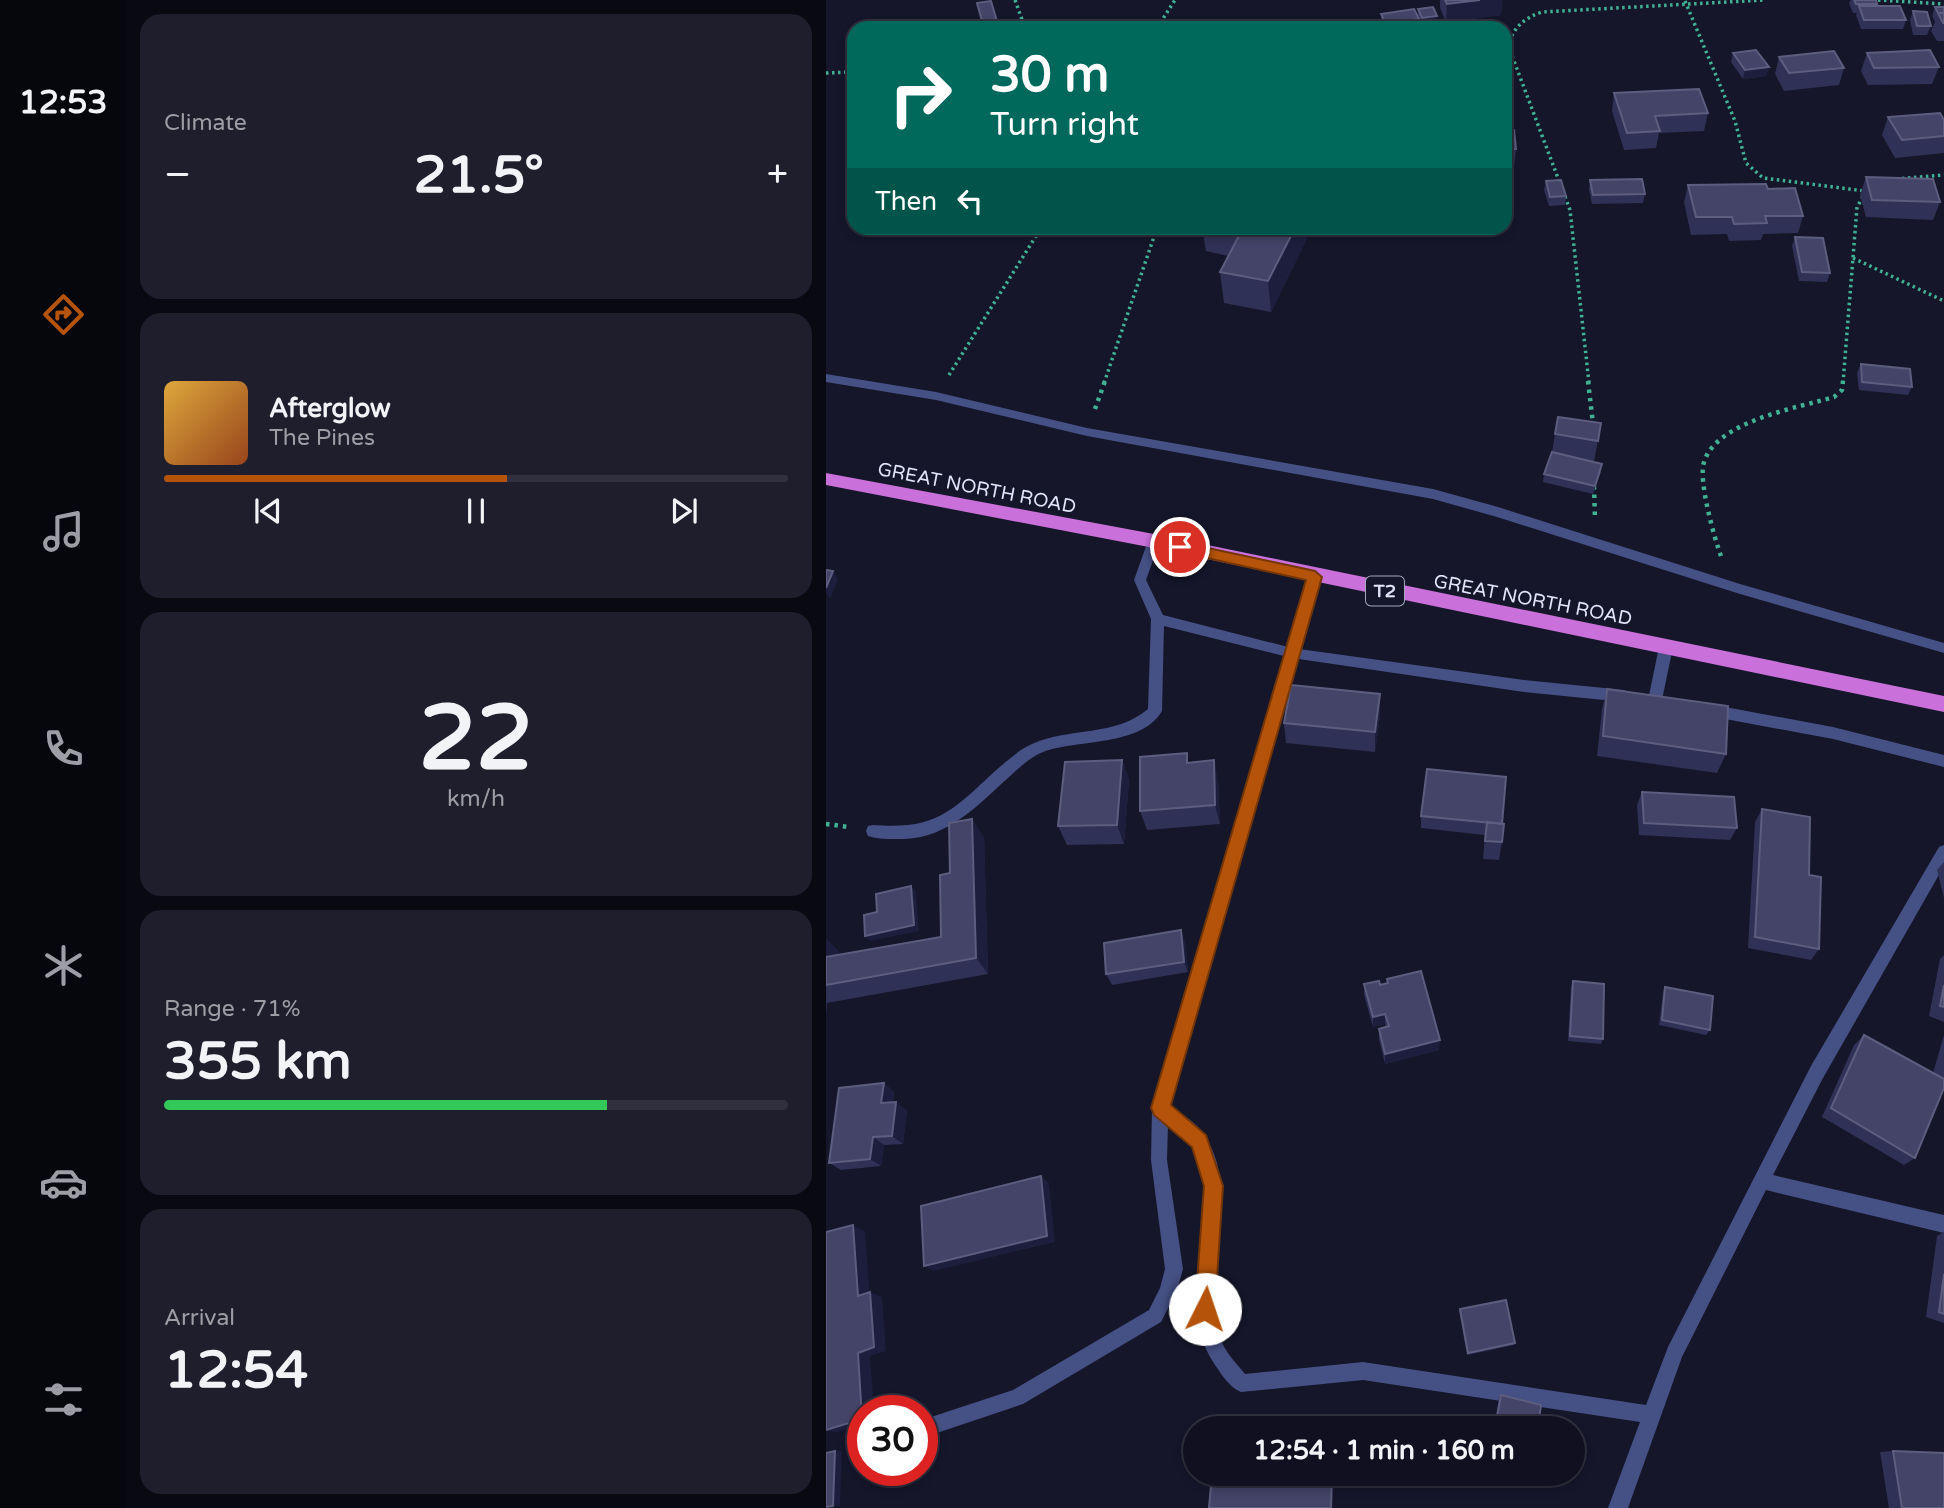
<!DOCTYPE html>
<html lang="en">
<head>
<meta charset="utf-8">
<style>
  :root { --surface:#101020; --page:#1e1e2d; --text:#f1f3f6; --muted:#9c9da5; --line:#30303e; --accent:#b45309 }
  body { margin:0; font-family:"Varela Round",sans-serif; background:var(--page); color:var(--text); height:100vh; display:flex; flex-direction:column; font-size:26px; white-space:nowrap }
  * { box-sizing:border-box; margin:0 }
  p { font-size:23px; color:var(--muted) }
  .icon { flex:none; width:38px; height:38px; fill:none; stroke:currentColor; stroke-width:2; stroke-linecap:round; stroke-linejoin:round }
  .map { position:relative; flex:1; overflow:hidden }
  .side { display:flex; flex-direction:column; gap:14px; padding:14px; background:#090912; width:700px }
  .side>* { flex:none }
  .hud { position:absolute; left:21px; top:21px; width:665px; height:214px; border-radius:21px; box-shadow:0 4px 10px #0003,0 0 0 2px var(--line); background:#00695c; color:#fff; overflow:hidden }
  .speed { position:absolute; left:21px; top:1395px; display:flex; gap:14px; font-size:35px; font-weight:700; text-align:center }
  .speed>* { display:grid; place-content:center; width:91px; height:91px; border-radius:50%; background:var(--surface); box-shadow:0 4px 10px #0003,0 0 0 2px var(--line); line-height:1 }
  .speed .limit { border:10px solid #d22; background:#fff; color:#111 }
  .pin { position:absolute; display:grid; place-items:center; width:60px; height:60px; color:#fff; margin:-30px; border:4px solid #fff; border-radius:50%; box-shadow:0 2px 7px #0007 }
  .me { position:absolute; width:77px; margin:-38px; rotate:4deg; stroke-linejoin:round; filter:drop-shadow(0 0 5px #0008) }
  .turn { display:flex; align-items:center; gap:24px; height:147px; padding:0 28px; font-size:32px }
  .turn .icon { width:91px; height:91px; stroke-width:2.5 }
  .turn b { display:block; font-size:49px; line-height:60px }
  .then { display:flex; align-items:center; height:66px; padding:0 28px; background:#0003; gap:14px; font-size:26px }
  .big { font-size:52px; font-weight:700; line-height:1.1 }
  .side .card { flex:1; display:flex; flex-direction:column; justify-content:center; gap:10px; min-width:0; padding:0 24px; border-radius:21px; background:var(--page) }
  .side .dial { align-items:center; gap:0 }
  .dial b { font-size:91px; line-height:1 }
  .song { display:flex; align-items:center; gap:21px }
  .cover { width:84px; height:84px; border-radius:10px; background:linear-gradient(135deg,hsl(40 70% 55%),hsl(20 70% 35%)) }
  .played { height:7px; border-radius:4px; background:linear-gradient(90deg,var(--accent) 55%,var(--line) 55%) }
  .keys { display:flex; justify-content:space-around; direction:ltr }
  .heat { display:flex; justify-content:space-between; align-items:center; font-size:38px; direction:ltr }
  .charge { height:10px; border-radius:5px; background:linear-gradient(90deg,#34c759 71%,var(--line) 0) }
  .trip { position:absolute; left:357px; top:1416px; width:402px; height:70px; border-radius:35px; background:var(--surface); box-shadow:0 4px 10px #0003,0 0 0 2px var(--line); font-weight:700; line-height:70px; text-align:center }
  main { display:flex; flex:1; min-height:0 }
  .tab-bar { display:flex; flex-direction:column; width:126px; justify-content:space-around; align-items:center; background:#06060d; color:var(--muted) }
  .tab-bar .icon { width:49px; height:49px }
  .tab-bar .current { color:var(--accent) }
  .tab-bar b { font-size:32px; color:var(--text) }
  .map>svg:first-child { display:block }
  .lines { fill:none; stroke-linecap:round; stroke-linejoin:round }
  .path-far1 { stroke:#40b192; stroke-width:3.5; stroke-dasharray:2.5 3.5; stroke-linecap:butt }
  .path { stroke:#40b192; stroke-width:4.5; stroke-dasharray:3.5 5; stroke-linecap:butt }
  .service { fill:#455084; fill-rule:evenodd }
  .minor { fill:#455084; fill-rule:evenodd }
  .trunk { fill:#ca70da; fill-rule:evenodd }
  .wall { fill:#303156 }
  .shaded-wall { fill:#1d1e3d }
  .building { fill:#434467; stroke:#5c5d7f; stroke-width:2 }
  .route { fill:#b45309; stroke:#753606; stroke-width:2 }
  .labels { text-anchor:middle; stroke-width:7; stroke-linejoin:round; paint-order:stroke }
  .shield { fill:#15162a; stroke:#a4a6bd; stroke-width:2 }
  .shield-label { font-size:18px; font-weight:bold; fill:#e2e4fc }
  .street-label { font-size:19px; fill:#e2e4fc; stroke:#15162a }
</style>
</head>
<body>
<main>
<nav class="tab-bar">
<b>12:53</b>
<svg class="icon current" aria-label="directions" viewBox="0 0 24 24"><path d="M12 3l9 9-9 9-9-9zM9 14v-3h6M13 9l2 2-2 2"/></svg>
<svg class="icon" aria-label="music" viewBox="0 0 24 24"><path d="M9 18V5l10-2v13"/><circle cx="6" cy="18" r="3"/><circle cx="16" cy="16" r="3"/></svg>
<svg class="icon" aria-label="phone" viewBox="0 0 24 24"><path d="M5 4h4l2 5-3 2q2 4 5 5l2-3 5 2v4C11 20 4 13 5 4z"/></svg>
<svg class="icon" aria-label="climate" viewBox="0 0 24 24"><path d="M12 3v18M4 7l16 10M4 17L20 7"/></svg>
<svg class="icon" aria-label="car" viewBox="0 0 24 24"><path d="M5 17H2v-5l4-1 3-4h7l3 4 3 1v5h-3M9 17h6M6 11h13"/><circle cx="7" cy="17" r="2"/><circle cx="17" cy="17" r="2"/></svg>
<svg class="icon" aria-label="filters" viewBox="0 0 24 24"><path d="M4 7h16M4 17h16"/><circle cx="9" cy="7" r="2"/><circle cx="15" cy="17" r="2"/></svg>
</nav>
<section class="side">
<div class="card"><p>Climate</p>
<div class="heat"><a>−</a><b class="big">21.5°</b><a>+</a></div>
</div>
<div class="card">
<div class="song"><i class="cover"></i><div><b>Afterglow</b><p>The Pines</p></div></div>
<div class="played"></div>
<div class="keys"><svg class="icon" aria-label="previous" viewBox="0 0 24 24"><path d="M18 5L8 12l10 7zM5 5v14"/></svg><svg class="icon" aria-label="pause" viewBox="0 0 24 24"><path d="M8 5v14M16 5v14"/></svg><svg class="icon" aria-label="next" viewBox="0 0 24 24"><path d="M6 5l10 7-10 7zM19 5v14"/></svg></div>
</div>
<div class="card dial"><b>22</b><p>km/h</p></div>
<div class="card"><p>Range · 71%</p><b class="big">355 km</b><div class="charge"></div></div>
<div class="card"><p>Arrival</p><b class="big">12:54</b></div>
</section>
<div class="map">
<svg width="1118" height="1508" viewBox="0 0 1118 1508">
  <rect width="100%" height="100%" fill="#15162a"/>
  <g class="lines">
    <path class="path-far1" d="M189,0L199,28
      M1052,0L1118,4
      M859,1L909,121L920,163L937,178L1039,191
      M331,28L349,0
      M0,73L28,72
      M1070,179L1118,175
      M1027,258L1118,301
      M123,375L215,228
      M278,383L331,228
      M763,383L744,210L682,45C688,27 698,18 716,12L938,0
      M1017,383L1031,207L1038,195"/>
    <path class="path" d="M762,381L767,424
      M269,409L279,381
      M768,486L769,519
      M895,556C888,537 872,480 878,462C891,421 971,408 1008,397L1016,390L1017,381
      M0,824L23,827"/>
    <path class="service" d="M328,536L334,541L320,580L337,615L466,648L698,680L798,690L803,692L805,696L803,700L798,702L698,692L466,658L338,626L336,711C315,747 251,739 217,752C204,757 193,768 183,777C152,805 123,837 79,839C67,839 53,840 42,836L40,831L42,826L47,825C109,830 125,812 168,772C180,762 192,750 206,744C244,727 289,737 322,709L325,619L308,580L322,541Z
      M840,642L847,647L836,700L834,704H824L822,700L833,647Z
      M883,704L1007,727L1118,755V767L1007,739L883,716L878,714L876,710L878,706Z"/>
    <path class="minor" d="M0,374L110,392L261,428L607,489L672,507L914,584L1118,643V653L914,594L671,517L607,499L261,436L110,400L0,382Z
      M489,572L495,577L343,1105C355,1113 368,1121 376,1132C421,1193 369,1273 394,1338C399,1352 410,1363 419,1374L537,1362L820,1405L842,1347L985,1066L1113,847L1118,845V866L997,1078L947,1175L1118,1215V1233L940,1190L856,1357L802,1508H782L814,1422L537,1380L415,1392C404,1388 396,1375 389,1365C341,1294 405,1204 366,1146C359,1137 351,1130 342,1124L341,1160L357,1269L351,1291L335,1322L197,1404L96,1438V1420L187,1390L323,1310L334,1288L339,1269L325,1160L326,1108L483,577Z"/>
    <path class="trunk" d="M0,473L328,534L1118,696V712L328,548L0,485Z"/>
  </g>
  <path class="wall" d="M614,0H676L675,15L620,22L614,8Z
    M1025,0H1050L1051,4L1050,6L1080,20L1077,29H1035L1030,15L1031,13H1027L1023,3Z
    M1109,7H1118V41H1111L1105,31L1109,22L1106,16Z
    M592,9L611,16V25L596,27L593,22V28H557L555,23V14L592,16Z
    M1087,11L1105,26L1101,35H1087L1084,20Z
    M907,53L943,67L940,76L917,79L905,62Z
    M1041,53L1113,67L1106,84L1042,85L1035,71Z
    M953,57L1018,68L1013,85L958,91L949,74Z
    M679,88L683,104V113H679Z
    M788,93L882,113L878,131L833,133L830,148L798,150L786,111Z
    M1062,117L1118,120V153L1069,158L1056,135Z
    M679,130L690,149L688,167H679Z
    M679,174L683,192L681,210H679Z
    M1040,177L1114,202L1107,220L1040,217L1034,195Z
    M764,180L819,194L817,203L766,204L763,189Z
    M720,181L740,196L739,205L723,206L718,190Z
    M862,185L942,189L977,216L972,233L937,234L935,240L903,241L901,234L865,235L858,202Z
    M376,228H486L445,312L398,303L394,272L402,256L380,251Z
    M969,237L1004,273L1001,282L973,281L966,246Z
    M1035,364L1086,387L1082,395L1033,390L1031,373Z
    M775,423L768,462L775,472L767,494L717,482L718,474L726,452L729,434Z
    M781,689L900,754L891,773L771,756L776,709Z
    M554,694V715L549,752L460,743L458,723Z
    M296,760L303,780L298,844L241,845L232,826Z
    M392,780L394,824L321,830L314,811Z
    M816,792L911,828L904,840L813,835L811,805Z
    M936,809L983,875L993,949L985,960L922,948L929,822Z
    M595,816L676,824V842L673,860L657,859L659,835L595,828Z
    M158,837L162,974L1,1003L0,1017V939L13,952V955L115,937L124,873Z
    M1118,862V898L1111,870Z
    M359,941L362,972L286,985L280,974Z
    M1118,955V1022L1103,1016L1114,959Z
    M561,979L613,1050L559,1064L553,1039V1029L560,1027L559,1024L547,1027L538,995V984L554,985L561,983Z
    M747,981L777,1039L775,1044L742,1041L745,987Z
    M839,987L884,1030L880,1035L833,1025L837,992Z
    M1038,1035L1107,1073L1118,1035V1088L1089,1158L1078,1165L996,1117L1028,1045Z
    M58,1083L68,1092L67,1102L81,1110L77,1144L58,1145L55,1166L15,1170L3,1163Z
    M1118,1232V1323L1100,1317L1111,1236Z
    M634,1309L689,1343L688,1345L641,1355L633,1311Z
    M675,1395L712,1428H678V1426L669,1423L673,1397Z
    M1067,1451L1118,1508H1063L1054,1452Z"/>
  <path class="shaded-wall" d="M654,0H676L675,15L620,22L621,4Z
    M611,16V25L596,27V18Z
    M593,19V28H560V24Z
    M943,67L940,76L917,79L919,70Z
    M469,228H486L445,312L442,281Z
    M7,571L12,579L4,599L0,593V588Z
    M554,694V715L549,752V732Z
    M296,760L303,780L298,844L291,825Z
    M388,760L392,780L394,824L389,805Z
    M146,819L158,837L162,974L150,958Z
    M85,886L90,892L93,931L44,941L39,936Z
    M355,930L359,941L362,972L358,962Z
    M0,939L13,952V973L0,961Z
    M559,1014V1024L547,1027V1017Z
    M614,1040L613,1050L559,1064V1054Z
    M58,1083L68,1092L66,1112L55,1103Z
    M70,1102L81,1110L77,1144L66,1136Z
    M47,1137L58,1145L55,1166L44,1159Z
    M215,1176L223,1183L229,1242L108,1271L98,1266Z
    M27,1225L39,1231L44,1300L32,1296Z
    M44,1292L56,1297L60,1351L44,1356L48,1410H37V1424L11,1432L0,1431L32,1353Z
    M9,1451H16L14,1506H7Z
    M506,1474H507L506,1508H505Z"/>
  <path class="building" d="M619,0H654L621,4Z
    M1028,0H1050L1051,4H1030Z
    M165,1L173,28H158L151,3Z
    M1033,6H1074L1080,20H1038Z
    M607,7L611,16L596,18L592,9Z
    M1109,7H1118V13H1112Z
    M588,9L593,19L560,24L555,14Z
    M1087,11L1101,12L1105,26H1091Z
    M1112,13H1118V23H1117Z
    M930,50L943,67L919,70L907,53Z
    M1104,50L1113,67L1048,68L1041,53Z
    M1008,51L1018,68L963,73L953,57Z
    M679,88H682L683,104H679Z
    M873,89L882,113L829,116L834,131L801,133L788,93Z
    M1114,113L1118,120V136L1076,140L1062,117Z
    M679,130H688L690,149H679Z
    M679,174L683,192H679Z
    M1040,177L1107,179L1114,202L1046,200Z
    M816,179L819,194L767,195L764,180Z
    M735,180L740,196L724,197L720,181Z
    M940,184L942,189L969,188L977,216H939L941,223L908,224L906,217H870L862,185Z
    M417,228H469L442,281L394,272Z
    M969,237L997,238L1004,273L976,272Z
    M1035,364L1084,369L1086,387L1036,382Z
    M732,417L775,423L772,441L729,434Z
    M726,452L776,464L769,486L718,474Z
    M0,570L7,571L0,588Z
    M465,685L554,694L549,732L458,723Z
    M781,689L902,706L900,754L777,736Z
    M361,753V763L388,760L389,805L314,811V757Z
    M296,760L291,825L232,826L239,762Z
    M601,769L680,777L676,824L595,816Z
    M816,792L908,797L911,828L818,823Z
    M936,809L984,817L983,875L995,877L993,949L929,937Z
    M146,819L150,958L0,985V957L115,937L114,875L124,873L123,823Z
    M661,822L678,824L676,842L659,841Z
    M85,886L88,925L39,936L38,915L51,912L50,894Z
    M355,930L358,962L280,974L278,943Z
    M595,971L614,1040L559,1054L553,1029L563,1026L559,1014L547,1017L538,984L553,981L554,985L562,983L561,979Z
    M747,981L778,984L777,1039L744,1036Z
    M1118,985V1007L1114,1006Z
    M839,987L887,996L884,1030L836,1020Z
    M1038,1035L1118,1079V1088L1089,1158L1005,1108Z
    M58,1083L55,1103L70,1102L66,1136L47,1137L44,1159L3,1163L13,1088Z
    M215,1176L221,1236L98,1266L95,1206Z
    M27,1225L32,1296L44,1292L48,1347L32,1353L36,1419L0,1430V1232Z
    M1118,1274V1314L1113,1312Z
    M680,1300L689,1343L642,1353L634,1309Z
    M675,1395L715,1405L712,1428H679V1425L670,1422Z
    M9,1451L7,1506L0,1507V1453Z
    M1067,1451L1118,1453V1508H1076Z
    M386,1474H506L505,1508H383Z
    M674,1474H707L705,1487L673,1479Z"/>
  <path class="route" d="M354,542L489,571L496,577L345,1105L380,1135L397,1186L389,1309L386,1316L379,1319L372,1316L369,1309L378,1186L366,1147L328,1115L325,1108L480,580L349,551V543Z"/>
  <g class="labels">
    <rect class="shield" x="540" y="576.5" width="38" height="29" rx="5"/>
    <g class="shield-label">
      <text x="559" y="597">T2</text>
    </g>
    <g class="street-label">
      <text transform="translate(151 487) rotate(11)" y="7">GREAT NORTH ROAD</text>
      <text transform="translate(707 599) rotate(11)" y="7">GREAT NORTH ROAD</text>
    </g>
  </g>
</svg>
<div class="speed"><div class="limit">30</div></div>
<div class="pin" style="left:354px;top:547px;background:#d93025"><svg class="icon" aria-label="arrive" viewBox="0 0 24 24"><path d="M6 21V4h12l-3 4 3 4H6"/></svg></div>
<svg class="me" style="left:379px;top:1309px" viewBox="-20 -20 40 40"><circle r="19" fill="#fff"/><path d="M0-13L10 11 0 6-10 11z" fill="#b45309"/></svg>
<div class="trip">12:54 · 1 min · 160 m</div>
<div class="hud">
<div class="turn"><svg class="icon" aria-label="right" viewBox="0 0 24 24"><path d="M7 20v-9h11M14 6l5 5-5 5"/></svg><div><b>30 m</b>Turn right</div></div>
<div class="then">Then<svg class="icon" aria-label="left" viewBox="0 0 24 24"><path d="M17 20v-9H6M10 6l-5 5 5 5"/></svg></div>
</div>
</div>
</main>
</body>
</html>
